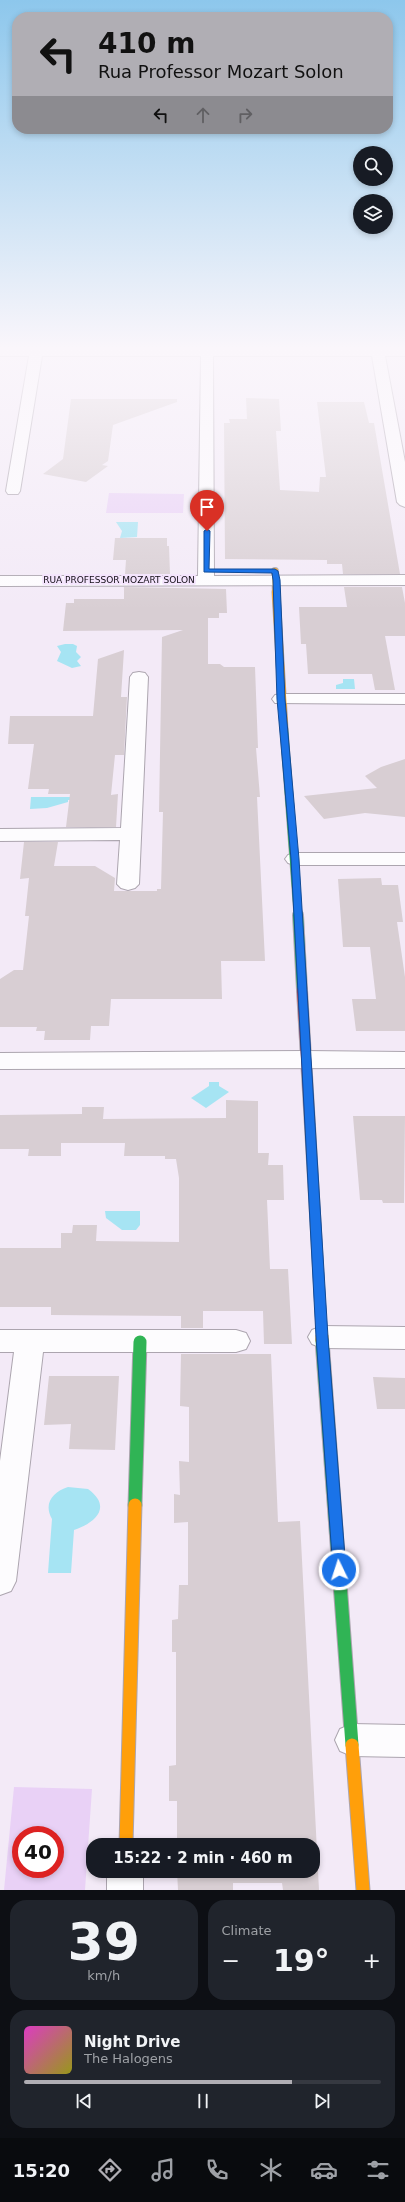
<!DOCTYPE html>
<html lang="en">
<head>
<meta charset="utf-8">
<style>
  :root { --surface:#171b24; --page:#20242c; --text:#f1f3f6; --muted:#9ea1a6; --line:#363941; --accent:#b0aeb4 }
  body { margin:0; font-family:"DejaVu Sans",sans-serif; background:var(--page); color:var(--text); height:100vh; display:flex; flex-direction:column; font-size:15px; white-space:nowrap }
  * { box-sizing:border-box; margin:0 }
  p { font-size:13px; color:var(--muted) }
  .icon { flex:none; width:22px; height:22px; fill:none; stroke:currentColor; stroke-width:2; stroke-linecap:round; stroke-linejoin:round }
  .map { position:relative; height:1890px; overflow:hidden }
  .panel { display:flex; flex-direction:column; gap:10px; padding:10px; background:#0d0f14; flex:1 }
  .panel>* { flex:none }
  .banner { position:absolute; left:12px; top:12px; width:381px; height:122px; border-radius:16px; box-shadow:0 2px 6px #0003; background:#b0aeb4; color:#111; overflow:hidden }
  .controls { position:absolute; left:353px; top:146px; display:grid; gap:8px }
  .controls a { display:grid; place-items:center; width:40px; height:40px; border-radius:50%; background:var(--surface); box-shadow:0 2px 6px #0003; font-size:20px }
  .speed { position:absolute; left:12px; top:1826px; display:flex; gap:8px; font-size:20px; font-weight:700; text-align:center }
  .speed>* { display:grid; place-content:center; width:52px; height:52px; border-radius:50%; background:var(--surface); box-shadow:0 2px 6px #0003; line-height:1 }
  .speed .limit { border:6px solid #d22; background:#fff; color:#111 }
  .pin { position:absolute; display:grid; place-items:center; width:34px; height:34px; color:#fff; margin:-41px -17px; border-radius:50% 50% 50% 0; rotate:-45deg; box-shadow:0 0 4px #0007 }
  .pin .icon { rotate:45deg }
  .me { position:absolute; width:44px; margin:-22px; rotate:356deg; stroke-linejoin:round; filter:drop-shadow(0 0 3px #0008) }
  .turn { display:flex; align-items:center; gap:14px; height:84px; padding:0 20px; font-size:18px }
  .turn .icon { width:52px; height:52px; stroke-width:2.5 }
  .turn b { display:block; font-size:28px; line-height:34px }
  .lanes { display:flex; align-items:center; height:38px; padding:0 20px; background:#0003; justify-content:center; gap:20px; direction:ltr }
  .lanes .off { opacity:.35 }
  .big { font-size:30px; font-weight:600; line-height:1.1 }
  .panel .tile { flex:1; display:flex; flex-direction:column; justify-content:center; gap:6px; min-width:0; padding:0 14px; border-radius:16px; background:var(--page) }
  .panel .dial { align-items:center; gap:0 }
  .dial b { font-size:52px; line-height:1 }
  .song { display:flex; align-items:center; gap:12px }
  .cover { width:48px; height:48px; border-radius:6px; background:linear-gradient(135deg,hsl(310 70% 55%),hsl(60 70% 35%)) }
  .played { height:4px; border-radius:2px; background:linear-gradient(90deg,var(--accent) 75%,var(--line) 75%) }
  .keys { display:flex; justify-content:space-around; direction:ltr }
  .heat { display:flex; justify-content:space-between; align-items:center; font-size:22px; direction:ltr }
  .panel .tiles { flex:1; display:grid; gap:10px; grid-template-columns:1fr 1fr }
  .tile:last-child { grid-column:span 2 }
  .trip { position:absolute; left:86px; top:1838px; width:234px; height:40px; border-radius:16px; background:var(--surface); box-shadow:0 2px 6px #0003; font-weight:600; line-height:40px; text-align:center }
  .tabs { display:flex; height:64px; justify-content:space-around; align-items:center; background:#090b0e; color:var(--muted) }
  .tabs .icon { width:28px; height:28px }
  .tabs .current { color:var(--accent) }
  .tabs b { font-size:18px; color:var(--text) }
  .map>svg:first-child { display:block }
  .green { fill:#e9d1f6; fill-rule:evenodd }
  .water { fill:#a6e4f3 }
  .building { fill:#d8ced3 }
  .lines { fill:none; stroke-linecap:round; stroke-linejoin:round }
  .street-casing { stroke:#aca5af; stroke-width:2 }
  .fast-far2-casing { stroke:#aca5af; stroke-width:9 }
  .fast-far1-casing { stroke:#aca5af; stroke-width:12 }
  .fast-casing { stroke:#aca5af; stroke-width:15 }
  .slow-far3-casing { stroke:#aca5af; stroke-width:8 }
  .slow-far2-casing { stroke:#aca5af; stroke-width:9 }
  .slow-far1-casing { stroke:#aca5af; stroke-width:12 }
  .slow-casing { stroke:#aca5af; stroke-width:15 }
  .jam-casing { stroke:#aca5af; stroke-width:12 }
  .street { fill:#fdfcfe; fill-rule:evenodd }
  .fast-far2 { stroke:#30b455; stroke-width:8 }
  .fast-far1 { stroke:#30b455; stroke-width:10 }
  .fast { stroke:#30b455; stroke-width:13 }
  .slow-far3 { stroke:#ff9f0a; stroke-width:6 }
  .slow-far2 { stroke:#ff9f0a; stroke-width:8 }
  .slow-far1 { stroke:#ff9f0a; stroke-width:10 }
  .slow { stroke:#ff9f0a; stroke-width:13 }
  .jam { stroke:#e5322d; stroke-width:10 }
  .route { fill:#1a73e8; stroke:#114b97 }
  .labels { text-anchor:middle; stroke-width:4; stroke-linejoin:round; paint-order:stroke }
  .far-street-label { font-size:9px; fill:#110c14; stroke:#f4e4fd }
</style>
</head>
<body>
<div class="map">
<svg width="405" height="1890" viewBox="0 0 405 1890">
  <rect width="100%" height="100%" fill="#f3eaf7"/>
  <path class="green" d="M109,493L184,494L183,513H106Z
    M14,1787L92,1789L85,1890H4ZM21,1835H55V1869H21Z"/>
  <path class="water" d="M116,522H138L137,537L120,538L122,531Z
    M65,644H73L77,646L76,652L81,657L77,661L81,666L72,668L57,661L61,652L57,646Z
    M343,679H354L355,689H336V685L343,683Z
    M31,797H95V800H68V802L47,808L30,809Z
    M209,1082H219V1086L229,1092L206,1108L191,1098L209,1086Z
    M105,1211H140V1225L136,1230H122L106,1218Z
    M68,1487L88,1489C113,1507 95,1523 74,1530L71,1573H48L52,1519C43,1503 53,1492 68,1487Z"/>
  <path class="building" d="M246,398L279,399L281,431H276L280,490L319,492L320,477H326L317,402H364L369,423H374L400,574H343L342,564H327V560L225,559L224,423H230L229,419H247Z
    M71,399H177V402L113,425L108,461L102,465L108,466L86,482L43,474L63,459Z
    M115,538H167V546H169L170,574H125L126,560H113Z
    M124,587L226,589L227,613H219V618H208V664H220L224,667H255L258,748H256L260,797H257L265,961H221L222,999H111L109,1026H91L90,1040H44L45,1031H36L37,1027H0V979L14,970H23L29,916H25L29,878L20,879L24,842H58L54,866H95L115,878L114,891H157V889H161L163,812H159L162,637L183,630L63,631L66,603H74V599H124Z
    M344,587H402L405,603V636H385L395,690H375L372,674H308L306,644H301L299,607H347Z
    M124,650L121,697H127L124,755H115L111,795L118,794L116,827H66L70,794H48L49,789H28L34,744H8L10,716H93L98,659Z
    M405,759V817L365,813L324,819L304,796L377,788L365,776L381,767Z
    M381,878L382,885H398L403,922H397L405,977V1031H356L352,999H376L370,947H343L338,879Z
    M226,1100L258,1101V1153H269L268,1165H283L284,1200H267L270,1269H288L292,1344H264L263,1311H203V1328H181V1316L51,1315V1307H0V1248H61V1233H72L73,1225H97L96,1241L179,1242V1178L176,1159H165V1156H124L125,1143H61V1156H28L29,1149H0V1115L82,1114V1107H104L103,1119L226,1118Z
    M353,1116H405L404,1203H383L382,1200H360Z
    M181,1354H271L278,1522L300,1521L319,1890H283L282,1883H233V1890H178L177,1871H313V1845H177V1801H169V1766L176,1765V1652H172V1620L178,1619L179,1585H188V1522L174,1523V1494L180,1495L179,1461L189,1462V1407L180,1406Z
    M49,1376H119L115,1450L69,1449L71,1424L44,1425Z
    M373,1377L405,1378V1409H377Z"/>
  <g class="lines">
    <g class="street-casing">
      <path id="street" d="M201,346H213V348H405V356H385L405,462V507L400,505L397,502L372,356H213L214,576L405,575V585L0,586V576H198L201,356H42L20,491L18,494H8L6,491L29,356H0V348H201Z
        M139,672L145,673L148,677L139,884L135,888L128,890L121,888L117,884L120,840L0,841V829L121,828L130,677L133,673Z
        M281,694H405V704L275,703L272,699L275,695Z
        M295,853H405V865H295L288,863L285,859L288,855Z
        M306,1051L405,1052V1068L0,1069V1053Z
        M322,1326L405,1327V1349L322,1348L312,1344L308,1337L312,1330Z
        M0,1330H236L246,1333L250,1341L246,1349L236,1352H43L16,1581L11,1591L0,1595V1461L14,1352H0Z
        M352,1724L405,1725V1757L352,1756L340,1751L335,1740L340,1729Z
        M107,1871H143V1890H107Z"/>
    </g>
    <g class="fast-far2-casing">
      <path id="fast-far2" d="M284,729L298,916"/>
    </g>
    <g class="fast-far1-casing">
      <path id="fast-far1" d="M298,915L302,990"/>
    </g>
    <g class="fast-casing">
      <path id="fast" d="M322,1340L352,1745
        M135,1505L140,1342"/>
    </g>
    <g class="slow-far3-casing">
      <path id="slow-far3" d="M275,571L276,593"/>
    </g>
    <g class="slow-far2-casing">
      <path id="slow-far2" d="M276,592L284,729"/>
    </g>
    <g class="slow-far1-casing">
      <path id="slow-far1" d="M310,1126L322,1338"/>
    </g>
    <g class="slow-casing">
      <path id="slow" d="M322,1337V1340
        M352,1745L363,1890
        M126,1845L135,1505"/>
    </g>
    <g class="jam-casing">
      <path id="jam" d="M302,990L310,1126"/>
    </g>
    <use href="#street" class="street"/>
    <use href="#fast-far2" class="fast-far2"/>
    <use href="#fast-far1" class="fast-far1"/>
    <use href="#fast" class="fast"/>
    <use href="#slow-far3" class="slow-far3"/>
    <use href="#slow-far2" class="slow-far2"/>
    <use href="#slow-far1" class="slow-far1"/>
    <use href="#slow" class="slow"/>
    <use href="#jam" class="jam"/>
  </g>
  <linearGradient id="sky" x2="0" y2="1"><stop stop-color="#8dc7ec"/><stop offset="0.57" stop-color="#faf6fb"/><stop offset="1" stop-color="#faf6fb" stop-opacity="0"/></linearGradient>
  <rect width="405" height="610" fill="url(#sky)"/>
  <path class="route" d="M207,529L210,531L209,569H275L278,571L280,580L285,699L299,859L328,1337L346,1570L344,1573L339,1575L335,1573L333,1570L316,1337L291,859L277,699L273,580L272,573L204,572V531Z"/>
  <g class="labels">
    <g class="far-street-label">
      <text x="119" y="583">RUA PROFESSOR MOZART SOLON</text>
    </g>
  </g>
</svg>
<div class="controls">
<a><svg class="icon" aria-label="search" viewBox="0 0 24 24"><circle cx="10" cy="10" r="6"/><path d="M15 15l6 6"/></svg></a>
<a><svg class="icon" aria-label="layers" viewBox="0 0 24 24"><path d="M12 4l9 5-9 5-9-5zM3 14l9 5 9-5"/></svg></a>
</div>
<div class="speed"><div class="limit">40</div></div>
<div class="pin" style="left:207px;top:531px;background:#d93025"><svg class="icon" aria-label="arrive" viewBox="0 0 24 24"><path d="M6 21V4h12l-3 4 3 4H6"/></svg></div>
<svg class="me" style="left:339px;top:1570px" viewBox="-20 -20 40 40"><circle r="17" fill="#1a73e8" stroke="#fff" stroke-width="3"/><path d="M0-11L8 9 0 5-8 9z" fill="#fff"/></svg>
<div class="trip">15:22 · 2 min · 460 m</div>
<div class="banner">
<div class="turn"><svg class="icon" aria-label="left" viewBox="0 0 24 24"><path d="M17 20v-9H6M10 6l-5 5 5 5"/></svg><div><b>410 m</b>Rua Professor Mozart Solon</div></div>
<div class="lanes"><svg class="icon" aria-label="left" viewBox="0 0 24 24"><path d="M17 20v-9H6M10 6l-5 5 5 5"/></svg><svg class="icon off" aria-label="ahead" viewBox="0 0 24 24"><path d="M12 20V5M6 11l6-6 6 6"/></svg><svg class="icon off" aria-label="right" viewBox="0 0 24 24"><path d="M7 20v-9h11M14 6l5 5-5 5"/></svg></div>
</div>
</div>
<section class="panel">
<div class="tiles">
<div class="tile dial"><b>39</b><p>km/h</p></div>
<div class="tile"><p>Climate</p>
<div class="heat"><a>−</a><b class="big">19°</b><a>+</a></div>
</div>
<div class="tile">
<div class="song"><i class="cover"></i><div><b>Night Drive</b><p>The Halogens</p></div></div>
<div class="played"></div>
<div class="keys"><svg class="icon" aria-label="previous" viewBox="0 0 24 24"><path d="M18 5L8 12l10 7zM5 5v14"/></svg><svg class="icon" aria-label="pause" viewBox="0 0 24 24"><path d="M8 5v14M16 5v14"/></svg><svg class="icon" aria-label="next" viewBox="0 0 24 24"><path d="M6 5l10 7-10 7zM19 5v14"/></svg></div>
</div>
</div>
</section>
<nav class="tabs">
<b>15:20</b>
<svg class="icon current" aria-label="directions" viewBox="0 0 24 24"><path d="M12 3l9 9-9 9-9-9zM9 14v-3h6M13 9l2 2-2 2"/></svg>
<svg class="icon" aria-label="music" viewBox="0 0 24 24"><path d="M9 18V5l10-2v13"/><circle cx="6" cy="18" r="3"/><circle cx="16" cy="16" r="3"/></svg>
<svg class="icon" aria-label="phone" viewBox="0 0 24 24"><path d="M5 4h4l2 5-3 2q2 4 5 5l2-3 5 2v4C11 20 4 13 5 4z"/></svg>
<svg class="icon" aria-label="climate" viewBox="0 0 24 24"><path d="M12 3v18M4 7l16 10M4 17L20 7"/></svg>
<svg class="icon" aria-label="car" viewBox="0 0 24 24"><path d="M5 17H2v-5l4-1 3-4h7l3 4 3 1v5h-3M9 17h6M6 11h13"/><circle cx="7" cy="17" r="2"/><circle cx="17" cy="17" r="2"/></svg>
<svg class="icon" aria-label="filters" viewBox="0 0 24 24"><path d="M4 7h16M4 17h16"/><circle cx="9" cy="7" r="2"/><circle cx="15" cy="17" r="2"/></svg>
</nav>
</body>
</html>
